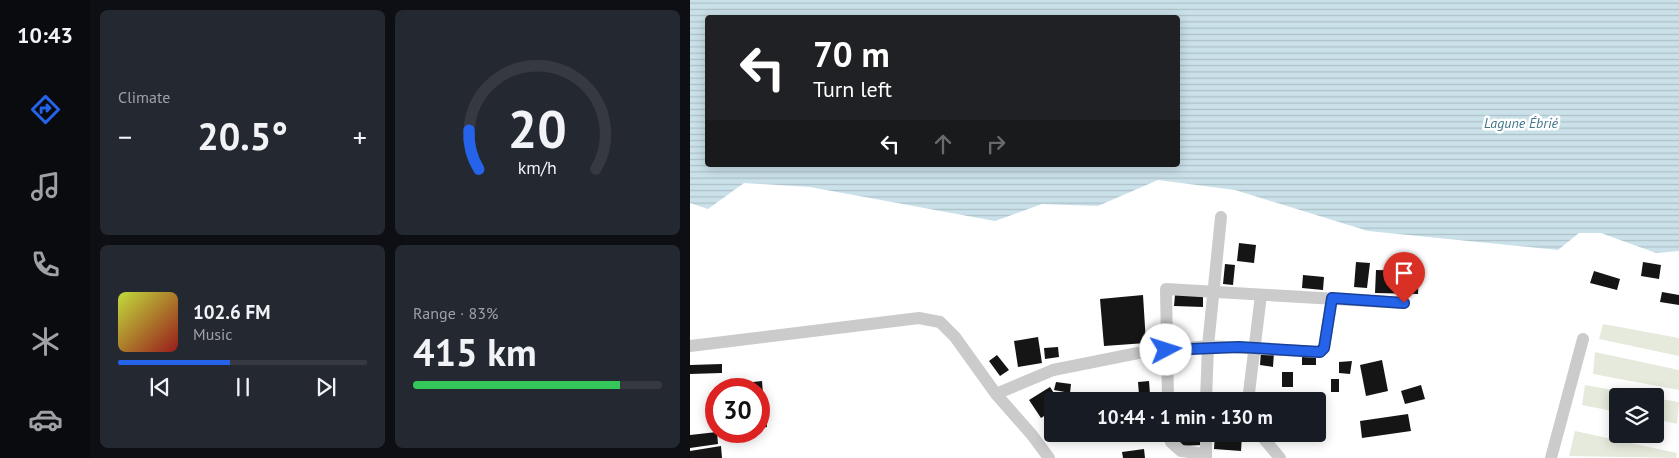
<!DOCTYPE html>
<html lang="en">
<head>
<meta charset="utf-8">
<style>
  :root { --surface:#171b24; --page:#242831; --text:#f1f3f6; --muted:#9ea1a6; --line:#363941; --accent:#2563eb }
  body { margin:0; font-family:"PT Sans",sans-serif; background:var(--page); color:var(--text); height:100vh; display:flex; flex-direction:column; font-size:19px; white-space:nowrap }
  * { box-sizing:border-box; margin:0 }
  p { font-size:16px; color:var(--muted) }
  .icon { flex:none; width:28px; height:28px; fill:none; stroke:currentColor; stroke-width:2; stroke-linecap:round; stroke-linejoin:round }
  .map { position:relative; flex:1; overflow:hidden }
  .sheet { display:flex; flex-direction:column; gap:10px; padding:10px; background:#0d0f14; width:600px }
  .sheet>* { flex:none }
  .top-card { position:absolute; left:15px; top:15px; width:475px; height:152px; border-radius:5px; box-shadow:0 2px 12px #0003; background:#202124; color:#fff; overflow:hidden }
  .tools { position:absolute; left:919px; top:388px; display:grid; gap:10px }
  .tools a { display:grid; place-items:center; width:55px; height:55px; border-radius:5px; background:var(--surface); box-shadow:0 2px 12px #0003; font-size:25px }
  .speed { position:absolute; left:15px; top:378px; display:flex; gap:10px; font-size:25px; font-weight:700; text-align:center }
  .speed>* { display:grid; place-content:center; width:65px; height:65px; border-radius:50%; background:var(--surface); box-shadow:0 2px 12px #0003; line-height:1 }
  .speed .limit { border:8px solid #d22; background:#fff; color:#111 }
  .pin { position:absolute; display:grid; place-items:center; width:42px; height:42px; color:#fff; margin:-51px -21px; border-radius:50% 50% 50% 0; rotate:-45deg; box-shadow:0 0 5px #0007 }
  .pin .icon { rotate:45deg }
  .me { position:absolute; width:55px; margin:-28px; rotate:85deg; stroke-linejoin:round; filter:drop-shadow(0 0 4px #0008) }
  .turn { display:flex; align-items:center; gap:18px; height:105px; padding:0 25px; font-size:22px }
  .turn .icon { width:65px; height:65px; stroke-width:2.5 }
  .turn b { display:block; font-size:35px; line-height:42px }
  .lanes { display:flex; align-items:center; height:48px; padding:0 25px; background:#0003; justify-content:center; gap:25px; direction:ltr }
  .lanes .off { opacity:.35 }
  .big { font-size:38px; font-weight:700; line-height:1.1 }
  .sheet .tile { flex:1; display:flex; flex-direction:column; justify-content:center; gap:8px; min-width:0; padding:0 18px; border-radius:8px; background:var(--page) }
  .sheet .dial { align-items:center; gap:0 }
  .dial svg { height:130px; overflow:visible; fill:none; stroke:var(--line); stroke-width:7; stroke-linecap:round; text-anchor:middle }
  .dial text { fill:var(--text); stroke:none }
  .song { display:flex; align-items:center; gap:15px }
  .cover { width:60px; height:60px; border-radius:8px; background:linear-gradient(135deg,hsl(70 70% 55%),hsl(0 70% 35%)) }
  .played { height:5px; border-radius:2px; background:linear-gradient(90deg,var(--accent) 45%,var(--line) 45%) }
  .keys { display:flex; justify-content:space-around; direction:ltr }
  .heat { display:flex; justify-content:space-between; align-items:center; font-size:28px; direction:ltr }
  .charge { height:8px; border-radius:4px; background:linear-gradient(90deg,#34c759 83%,var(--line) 0) }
  .sheet .tiles { flex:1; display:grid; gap:10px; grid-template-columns:repeat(2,1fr) }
  .trip { position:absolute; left:354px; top:392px; width:282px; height:50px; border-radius:5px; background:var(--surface); box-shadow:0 2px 12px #0003; font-weight:700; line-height:50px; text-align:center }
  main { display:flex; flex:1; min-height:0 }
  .menu { display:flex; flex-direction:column; width:90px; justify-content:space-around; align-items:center; background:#090b0e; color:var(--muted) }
  .menu .icon { width:35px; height:35px }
  .menu .on { color:var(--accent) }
  .menu b { font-size:22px; color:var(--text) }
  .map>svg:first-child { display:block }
  .green { fill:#e5eadc }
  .water { fill:url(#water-rules); fill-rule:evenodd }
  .building { fill:#151515 }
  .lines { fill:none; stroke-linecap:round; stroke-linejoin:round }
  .street { stroke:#cbcbcb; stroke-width:12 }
  .route-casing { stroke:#184099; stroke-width:12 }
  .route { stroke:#2563eb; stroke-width:9 }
  .labels { text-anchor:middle; stroke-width:5; stroke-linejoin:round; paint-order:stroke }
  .water-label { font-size:14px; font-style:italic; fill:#41778a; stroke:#fff }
</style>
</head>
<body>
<main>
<nav class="menu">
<b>10:43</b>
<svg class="icon on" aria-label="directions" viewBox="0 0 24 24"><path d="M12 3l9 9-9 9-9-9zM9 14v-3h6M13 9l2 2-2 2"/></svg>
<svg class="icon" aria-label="music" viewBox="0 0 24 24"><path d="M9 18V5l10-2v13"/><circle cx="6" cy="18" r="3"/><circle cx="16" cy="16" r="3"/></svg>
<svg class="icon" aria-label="phone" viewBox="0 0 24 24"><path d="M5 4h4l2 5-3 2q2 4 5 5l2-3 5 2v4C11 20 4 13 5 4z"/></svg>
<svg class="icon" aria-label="climate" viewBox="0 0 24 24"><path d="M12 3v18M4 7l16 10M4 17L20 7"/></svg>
<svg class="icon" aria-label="car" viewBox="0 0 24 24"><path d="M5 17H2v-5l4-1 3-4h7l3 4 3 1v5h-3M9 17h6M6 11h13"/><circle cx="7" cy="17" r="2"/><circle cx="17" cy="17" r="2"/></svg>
</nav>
<section class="sheet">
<div class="tiles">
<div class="tile"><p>Climate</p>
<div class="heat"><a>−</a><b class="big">20.5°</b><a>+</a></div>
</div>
<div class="tile dial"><svg viewBox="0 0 100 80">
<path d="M14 69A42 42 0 1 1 86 69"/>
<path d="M14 69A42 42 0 0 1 8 45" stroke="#2563eb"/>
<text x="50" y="56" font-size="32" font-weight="700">20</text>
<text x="50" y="72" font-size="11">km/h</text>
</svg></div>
<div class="tile">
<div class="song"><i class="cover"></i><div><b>102.6 FM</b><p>Music</p></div></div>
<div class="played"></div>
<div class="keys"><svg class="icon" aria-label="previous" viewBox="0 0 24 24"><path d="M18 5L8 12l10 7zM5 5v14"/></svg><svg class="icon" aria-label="pause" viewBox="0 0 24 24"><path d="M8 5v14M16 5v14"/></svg><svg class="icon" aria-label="next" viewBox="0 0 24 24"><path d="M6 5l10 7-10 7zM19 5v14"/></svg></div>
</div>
<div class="tile"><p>Range · 83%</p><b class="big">415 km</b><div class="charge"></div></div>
</div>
</section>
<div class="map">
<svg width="989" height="458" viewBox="0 0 989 458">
  <defs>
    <pattern id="water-rules" width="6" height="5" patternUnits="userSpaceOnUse" patternTransform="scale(1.25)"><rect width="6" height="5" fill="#cae1e9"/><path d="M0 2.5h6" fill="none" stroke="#aec1c8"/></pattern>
  </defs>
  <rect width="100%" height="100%" fill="#fff"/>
  <path class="green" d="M913,324L989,338V356L909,339Z
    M905,352L989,370V390L903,374Z
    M895,385L956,396H928L927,412L892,405Z
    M965,398L989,402L987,424L965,419Z
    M885,431L987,453L986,458L879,456Z"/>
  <path class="water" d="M0,0H989V251L966,253L911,233H889L868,250L678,231L545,190L468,180L408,206L352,204L305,221L120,187L54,183L18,209L0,203ZM18,18H488V165H18Z"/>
  <path class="building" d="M549,243L566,245L564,263L547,261Z
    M666,262L680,263L677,288L664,287Z
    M953,262L971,265L969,279L951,276Z
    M535,264L545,265L543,285L533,284Z
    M686,270L729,271L728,294L685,293Z
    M904,271L930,279L927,290L900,283Z
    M613,275L634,277L633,290L612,288Z
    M972,292L989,295V305L970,302Z
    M453,295L456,343L414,346L410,299Z
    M485,295H513V307L484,306Z
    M348,337L352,363L328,367L324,341Z
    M368,347L369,357L355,359L354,348Z
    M571,351L584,352L583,367L570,365Z
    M307,355L319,370L310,376L299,361Z
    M612,355H626V365H612Z
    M692,360L698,391L676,396L670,365Z
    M662,361L660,374L649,373V362Z
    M32,364V373L0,374V365Z
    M592,372H603V387H592Z
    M641,379H649V392H641Z
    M72,381L73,394H69V389H28L27,386Z
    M459,381L460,394L449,395L448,382Z
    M366,382L381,384L380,393L364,390Z
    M731,385L735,399L715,404L711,391Z
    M360,387L369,401H362V411L351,418L339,400Z
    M528,392L547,393V401H528Z
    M69,408H76L77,427L69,428Z
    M718,414L721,431L672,438L670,421Z
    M27,432L28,444L0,448V435Z
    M489,434L512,435L513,445L489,446Z
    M525,434L552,435L551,451L524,449Z
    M31,446L32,458H0V451Z
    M454,449L455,458H433L432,452Z"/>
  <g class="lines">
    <path class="street" d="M0,346L229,318L250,322L265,337L306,394L342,435L359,458
      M306,394L363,370L448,353L518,346L629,352L634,348L642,298
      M478,401L476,289L714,303
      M516,401L518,346L531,217
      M558,401L571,295
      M480,434L481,442L491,451L515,454
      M570,434L590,458
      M516,458V434
      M861,458L893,339"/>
  </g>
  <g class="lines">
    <g class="route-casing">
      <path id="route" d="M476,350L549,347L630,352L634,348L642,298L714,303"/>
    </g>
    <use href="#route" class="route"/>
  </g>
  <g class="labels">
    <g class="water-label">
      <text x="831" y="128">Lagune Ébrié</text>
    </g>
  </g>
</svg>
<div class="tools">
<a><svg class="icon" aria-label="layers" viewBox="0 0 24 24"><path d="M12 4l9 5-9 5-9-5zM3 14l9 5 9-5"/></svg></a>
</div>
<div class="speed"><div class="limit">30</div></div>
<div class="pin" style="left:714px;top:303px;background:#d93025"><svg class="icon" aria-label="arrive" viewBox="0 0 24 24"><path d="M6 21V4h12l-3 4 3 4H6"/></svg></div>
<svg class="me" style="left:476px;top:350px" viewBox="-20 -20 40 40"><circle r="19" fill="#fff"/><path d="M0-13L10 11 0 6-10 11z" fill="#2563eb"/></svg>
<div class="trip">10:44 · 1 min · 130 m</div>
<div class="top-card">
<div class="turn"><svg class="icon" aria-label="left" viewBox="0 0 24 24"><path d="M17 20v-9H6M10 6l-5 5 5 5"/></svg><div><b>70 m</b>Turn left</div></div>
<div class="lanes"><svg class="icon" aria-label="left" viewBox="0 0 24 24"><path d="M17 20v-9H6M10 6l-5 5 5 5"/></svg><svg class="icon off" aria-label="ahead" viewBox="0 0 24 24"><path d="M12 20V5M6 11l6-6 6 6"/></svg><svg class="icon off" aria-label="right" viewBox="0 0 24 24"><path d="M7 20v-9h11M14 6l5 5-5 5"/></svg></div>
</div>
</div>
</main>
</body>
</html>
